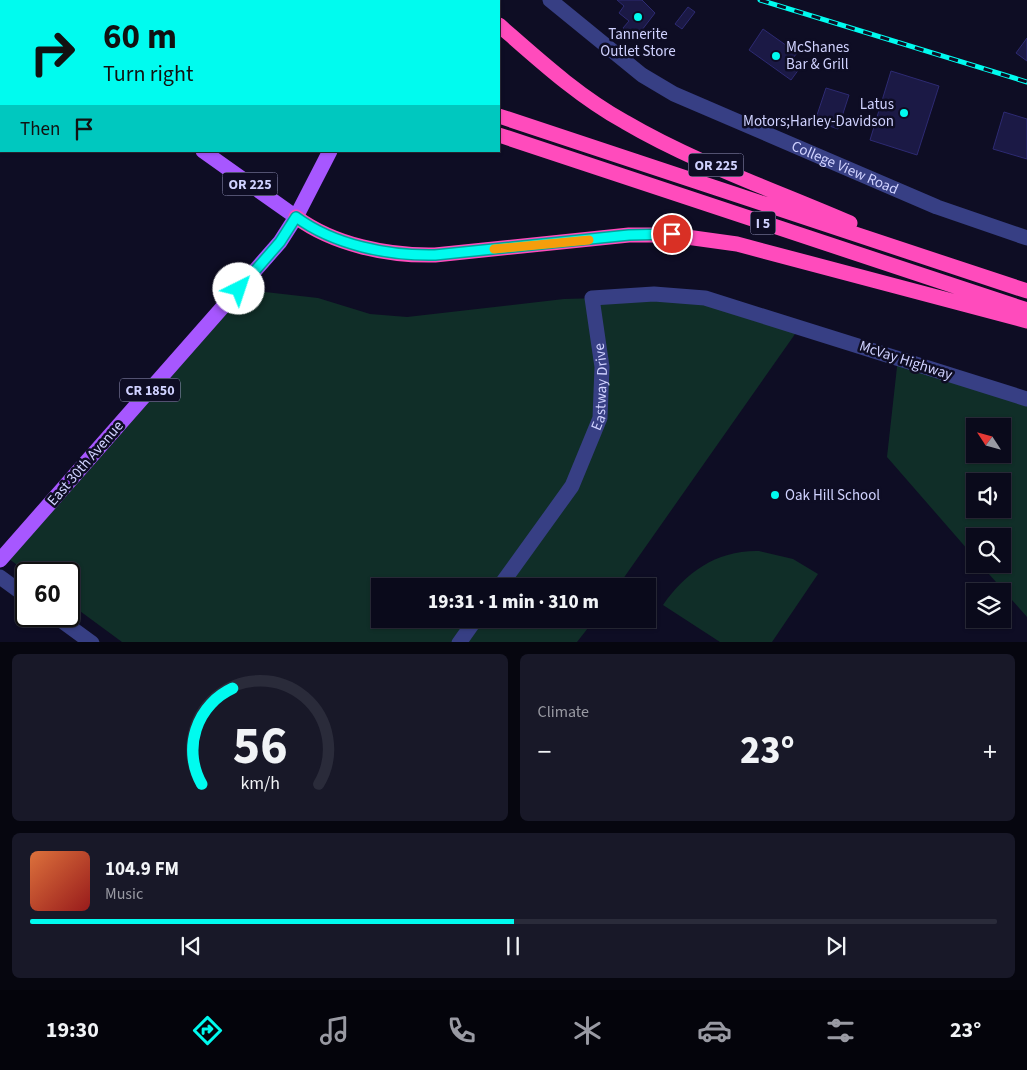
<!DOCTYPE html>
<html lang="en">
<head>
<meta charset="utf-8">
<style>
  :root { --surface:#0a0a1b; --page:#181828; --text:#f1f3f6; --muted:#999aa3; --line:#2a2b3a; --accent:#00fbef }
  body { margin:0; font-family:"Source Sans 3",sans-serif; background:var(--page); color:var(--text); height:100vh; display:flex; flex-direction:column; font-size:19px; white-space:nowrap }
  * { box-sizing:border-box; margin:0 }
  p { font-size:16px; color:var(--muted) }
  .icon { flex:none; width:28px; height:28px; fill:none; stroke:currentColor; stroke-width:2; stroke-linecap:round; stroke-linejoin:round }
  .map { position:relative; height:642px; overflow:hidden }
  .side { display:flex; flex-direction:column; gap:12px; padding:12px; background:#06060f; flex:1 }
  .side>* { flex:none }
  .guide { position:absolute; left:0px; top:0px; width:500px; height:152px; box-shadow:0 1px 4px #0004,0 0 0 1px var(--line); background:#00fbef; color:#111; overflow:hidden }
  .needle { width:32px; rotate:306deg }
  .buttons { position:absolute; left:966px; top:418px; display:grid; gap:10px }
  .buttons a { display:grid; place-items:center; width:45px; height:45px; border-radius:0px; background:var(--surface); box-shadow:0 1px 4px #0004,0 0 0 1px var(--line); font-size:25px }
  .speed { position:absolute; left:15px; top:562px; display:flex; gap:10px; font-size:25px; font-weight:700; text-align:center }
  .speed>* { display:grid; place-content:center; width:65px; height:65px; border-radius:50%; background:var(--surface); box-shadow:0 1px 4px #0004,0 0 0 1px var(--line); line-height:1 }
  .speed .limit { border:2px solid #111; border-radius:8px; background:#fff; color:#111 }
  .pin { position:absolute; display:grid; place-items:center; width:42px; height:42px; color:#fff; margin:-21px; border:2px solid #fff; border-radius:50%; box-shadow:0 1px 5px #0007 }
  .me { position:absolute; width:55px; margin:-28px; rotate:41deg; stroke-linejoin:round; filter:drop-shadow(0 0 4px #0008) }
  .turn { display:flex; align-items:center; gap:18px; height:105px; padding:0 20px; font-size:22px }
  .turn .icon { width:65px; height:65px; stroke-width:2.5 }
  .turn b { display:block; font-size:35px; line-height:42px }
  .then { display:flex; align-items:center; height:48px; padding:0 20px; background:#0003; gap:10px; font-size:19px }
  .big { font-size:38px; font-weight:800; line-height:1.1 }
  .side .widget { flex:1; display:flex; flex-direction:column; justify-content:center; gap:8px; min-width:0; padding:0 18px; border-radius:8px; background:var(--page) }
  .side .dial { align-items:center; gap:0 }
  .dial svg { height:130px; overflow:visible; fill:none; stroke:var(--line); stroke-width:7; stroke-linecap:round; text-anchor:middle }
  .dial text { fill:var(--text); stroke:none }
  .song { display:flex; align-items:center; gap:15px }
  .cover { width:60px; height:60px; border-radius:8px; background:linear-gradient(135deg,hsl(20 70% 55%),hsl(0 70% 35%)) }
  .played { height:5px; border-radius:2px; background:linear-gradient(90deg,var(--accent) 50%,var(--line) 50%) }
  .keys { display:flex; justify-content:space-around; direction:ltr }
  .heat { display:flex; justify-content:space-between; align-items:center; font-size:28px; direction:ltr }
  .side .tiles { flex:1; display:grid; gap:12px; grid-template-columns:1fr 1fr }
  .widget:last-child { grid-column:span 2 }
  .trip { position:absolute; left:371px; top:578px; width:285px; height:50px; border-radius:0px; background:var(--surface); box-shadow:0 1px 4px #0004,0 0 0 1px var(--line); font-weight:800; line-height:50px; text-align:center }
  .tabs { display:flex; height:80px; justify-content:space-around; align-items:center; background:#04040b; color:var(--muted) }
  .tabs .icon { width:35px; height:35px }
  .tabs .selected { color:var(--accent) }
  .tabs b { font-size:22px; color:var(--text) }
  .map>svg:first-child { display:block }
  .green { fill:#102e28; fill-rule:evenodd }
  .building { fill:#1b1945; stroke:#2d2a72 }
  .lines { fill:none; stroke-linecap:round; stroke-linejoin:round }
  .minor { stroke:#373f84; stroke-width:15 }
  .major { stroke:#a757ff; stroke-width:15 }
  .highway { stroke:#ff4bbc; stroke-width:15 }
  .rail-casing { stroke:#00fbef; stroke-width:5 }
  .rail { stroke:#0e0d24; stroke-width:3; stroke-dasharray:9; stroke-linecap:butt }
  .route-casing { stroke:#00a39b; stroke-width:12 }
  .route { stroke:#00fbef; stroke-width:9 }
  .slow { stroke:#f59e0b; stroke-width:9 }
  .poi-dot { fill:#00fbef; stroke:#0e0d24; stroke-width:2 }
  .labels { text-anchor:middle; stroke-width:5; stroke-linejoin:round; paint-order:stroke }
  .shield { fill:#0e0d24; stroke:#9697bd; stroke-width:1 }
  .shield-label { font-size:14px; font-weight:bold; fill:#d0d2ff }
  .poi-label { font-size:15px; fill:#d0d2ff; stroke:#0e0d24; text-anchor:start }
  .street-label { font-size:15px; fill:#d0d2ff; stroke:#0e0d24 }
</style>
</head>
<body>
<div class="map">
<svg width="1027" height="643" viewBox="0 0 1027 643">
  <rect width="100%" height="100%" fill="#0e0d24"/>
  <path class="green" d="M239,289L318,298L370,314L407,317L564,299L676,296L800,327L618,586H380V619H595L577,642H122L69,603V574H29L4,555Z
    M898,358L1027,399V617L980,564H1002V536H975V558L887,457ZM975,426H1002V454H975ZM975,481H1002V509H975Z
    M759,551L793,559L818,574L772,642H720L663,605C686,572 717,550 759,551Z"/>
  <path class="building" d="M617,0H642L655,13L635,39L623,28L629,21L619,13L624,6Z
    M688,7L695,12L682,29L675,24Z
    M763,29L797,53L793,58L802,65L791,80L749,50Z
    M1027,38V61L1016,53Z
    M891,71L939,86L917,155L870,140Z
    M826,88L849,95L838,129L815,121Z
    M1004,112L1027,119V159L993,149Z"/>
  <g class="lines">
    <g class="minor">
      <path id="s1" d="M550,0L642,75L674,94L937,207L1027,238"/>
      <path d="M0,577L26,596"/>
      <path id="s2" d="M500,586L572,486L600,418L602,367L592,298L654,294L705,298L1027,399"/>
      <path d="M55,616L92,643"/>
      <path d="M459,643L476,619"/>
    </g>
    <path class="major" d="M381,1L382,0
      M0,11H1
      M203,151L296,217
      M0,560L280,242L296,217L330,151"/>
    <path class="highway" d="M89,0L93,1
      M148,0L151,1
      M466,0L468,1
      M499,25C539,60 578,96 625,122C693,162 776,191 850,223
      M499,116L1027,291
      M499,135L1027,310
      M296,217C334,245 388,256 435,255L629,235H672L737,244L1027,321"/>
    <g class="rail-casing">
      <path id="rail" d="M760,0L1027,82"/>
    </g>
    <use href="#rail" class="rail"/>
  </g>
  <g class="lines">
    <g class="route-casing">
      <path id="route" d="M239,289L280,242L296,217C334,245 388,256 435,255L629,235L672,234"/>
    </g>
    <use href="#route" class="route"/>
    <path class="slow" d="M494,249L589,240"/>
  </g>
  <g class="poi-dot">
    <circle cx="638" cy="17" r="5"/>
    <circle cx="776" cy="56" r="5"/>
    <circle cx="904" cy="113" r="5"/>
    <circle cx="775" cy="495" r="5"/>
  </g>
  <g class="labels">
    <g class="shield">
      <rect x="688.5" y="153.5" width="55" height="23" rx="4"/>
      <rect x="222.5" y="172.5" width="55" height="23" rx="4"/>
      <rect x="750.5" y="211.5" width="25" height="23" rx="4"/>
      <rect x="120" y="378.5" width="60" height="23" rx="4"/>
    </g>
    <g class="shield-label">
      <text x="716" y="170">OR 225</text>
      <text x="250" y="189">OR 225</text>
      <text x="763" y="228">I 5</text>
      <text x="150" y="395">CR 1850</text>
    </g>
    <g class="poi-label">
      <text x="638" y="39" text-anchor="middle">Tannerite<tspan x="638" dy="17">Outlet Store</tspan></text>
      <text x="786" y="52">McShanes<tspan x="786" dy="17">Bar &amp; Grill</tspan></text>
      <text x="894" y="109" text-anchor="end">Latus<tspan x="894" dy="17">Motors;Harley-Davidson</tspan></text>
      <text x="785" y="500">Oak Hill School</text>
    </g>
    <g class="street-label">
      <text dy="5" stroke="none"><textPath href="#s1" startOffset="342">College View Road</textPath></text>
      <text transform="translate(906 360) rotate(18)" y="5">McVay Highway</text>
      <text dy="5" stroke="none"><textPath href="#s2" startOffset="228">Eastway Drive</textPath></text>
      <text transform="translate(85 463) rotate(-49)" y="5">East 30th Avenue</text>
    </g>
  </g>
</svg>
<div class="buttons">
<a><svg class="needle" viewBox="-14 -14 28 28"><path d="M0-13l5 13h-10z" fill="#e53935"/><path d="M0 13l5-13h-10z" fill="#999aa3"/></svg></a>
<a><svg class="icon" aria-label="sound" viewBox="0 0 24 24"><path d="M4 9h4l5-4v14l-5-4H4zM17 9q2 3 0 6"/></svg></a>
<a><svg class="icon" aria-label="search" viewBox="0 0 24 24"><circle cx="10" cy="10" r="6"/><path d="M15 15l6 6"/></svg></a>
<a><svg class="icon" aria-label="layers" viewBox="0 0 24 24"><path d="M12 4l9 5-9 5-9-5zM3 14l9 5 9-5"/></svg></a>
</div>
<div class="speed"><div class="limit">60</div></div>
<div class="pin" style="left:672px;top:234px;background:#d93025"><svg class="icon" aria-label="arrive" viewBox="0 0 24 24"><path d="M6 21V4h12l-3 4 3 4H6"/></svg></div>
<svg class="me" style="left:239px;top:289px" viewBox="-20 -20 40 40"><circle r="19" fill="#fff"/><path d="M0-13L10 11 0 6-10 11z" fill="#00fbef"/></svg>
<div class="trip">19:31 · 1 min · 310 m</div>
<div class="guide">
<div class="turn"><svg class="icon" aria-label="right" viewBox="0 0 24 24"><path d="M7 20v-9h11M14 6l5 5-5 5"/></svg><div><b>60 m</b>Turn right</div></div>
<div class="then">Then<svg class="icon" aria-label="arrive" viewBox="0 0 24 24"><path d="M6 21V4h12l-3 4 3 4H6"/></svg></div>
</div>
</div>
<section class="side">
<div class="tiles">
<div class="widget dial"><svg viewBox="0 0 100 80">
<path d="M14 69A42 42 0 1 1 86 69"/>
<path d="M14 69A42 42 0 0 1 33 10" stroke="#00fbef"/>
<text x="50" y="56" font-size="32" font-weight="700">56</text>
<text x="50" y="72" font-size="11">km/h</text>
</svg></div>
<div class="widget"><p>Climate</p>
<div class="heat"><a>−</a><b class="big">23°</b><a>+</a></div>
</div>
<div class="widget">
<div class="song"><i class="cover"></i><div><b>104.9 FM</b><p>Music</p></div></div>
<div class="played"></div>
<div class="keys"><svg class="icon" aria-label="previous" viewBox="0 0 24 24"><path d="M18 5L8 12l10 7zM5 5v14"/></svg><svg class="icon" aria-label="pause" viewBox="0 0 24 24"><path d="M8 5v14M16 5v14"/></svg><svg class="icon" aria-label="next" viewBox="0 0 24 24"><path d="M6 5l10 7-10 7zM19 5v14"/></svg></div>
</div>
</div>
</section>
<nav class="tabs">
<b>19:30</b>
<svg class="icon selected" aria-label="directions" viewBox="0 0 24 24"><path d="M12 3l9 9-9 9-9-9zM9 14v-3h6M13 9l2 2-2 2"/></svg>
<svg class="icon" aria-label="music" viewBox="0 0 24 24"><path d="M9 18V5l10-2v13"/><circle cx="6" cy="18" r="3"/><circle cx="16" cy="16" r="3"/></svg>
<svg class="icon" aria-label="phone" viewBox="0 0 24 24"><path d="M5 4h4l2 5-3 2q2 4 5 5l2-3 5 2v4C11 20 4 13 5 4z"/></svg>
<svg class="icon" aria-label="climate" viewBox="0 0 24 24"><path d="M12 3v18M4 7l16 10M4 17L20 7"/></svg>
<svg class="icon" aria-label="car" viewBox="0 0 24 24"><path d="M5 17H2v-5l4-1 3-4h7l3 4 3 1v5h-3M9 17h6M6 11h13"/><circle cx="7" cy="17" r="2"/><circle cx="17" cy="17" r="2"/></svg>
<svg class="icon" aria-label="filters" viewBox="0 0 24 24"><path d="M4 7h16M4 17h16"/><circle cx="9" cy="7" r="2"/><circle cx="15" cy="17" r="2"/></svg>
<b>23°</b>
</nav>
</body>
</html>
